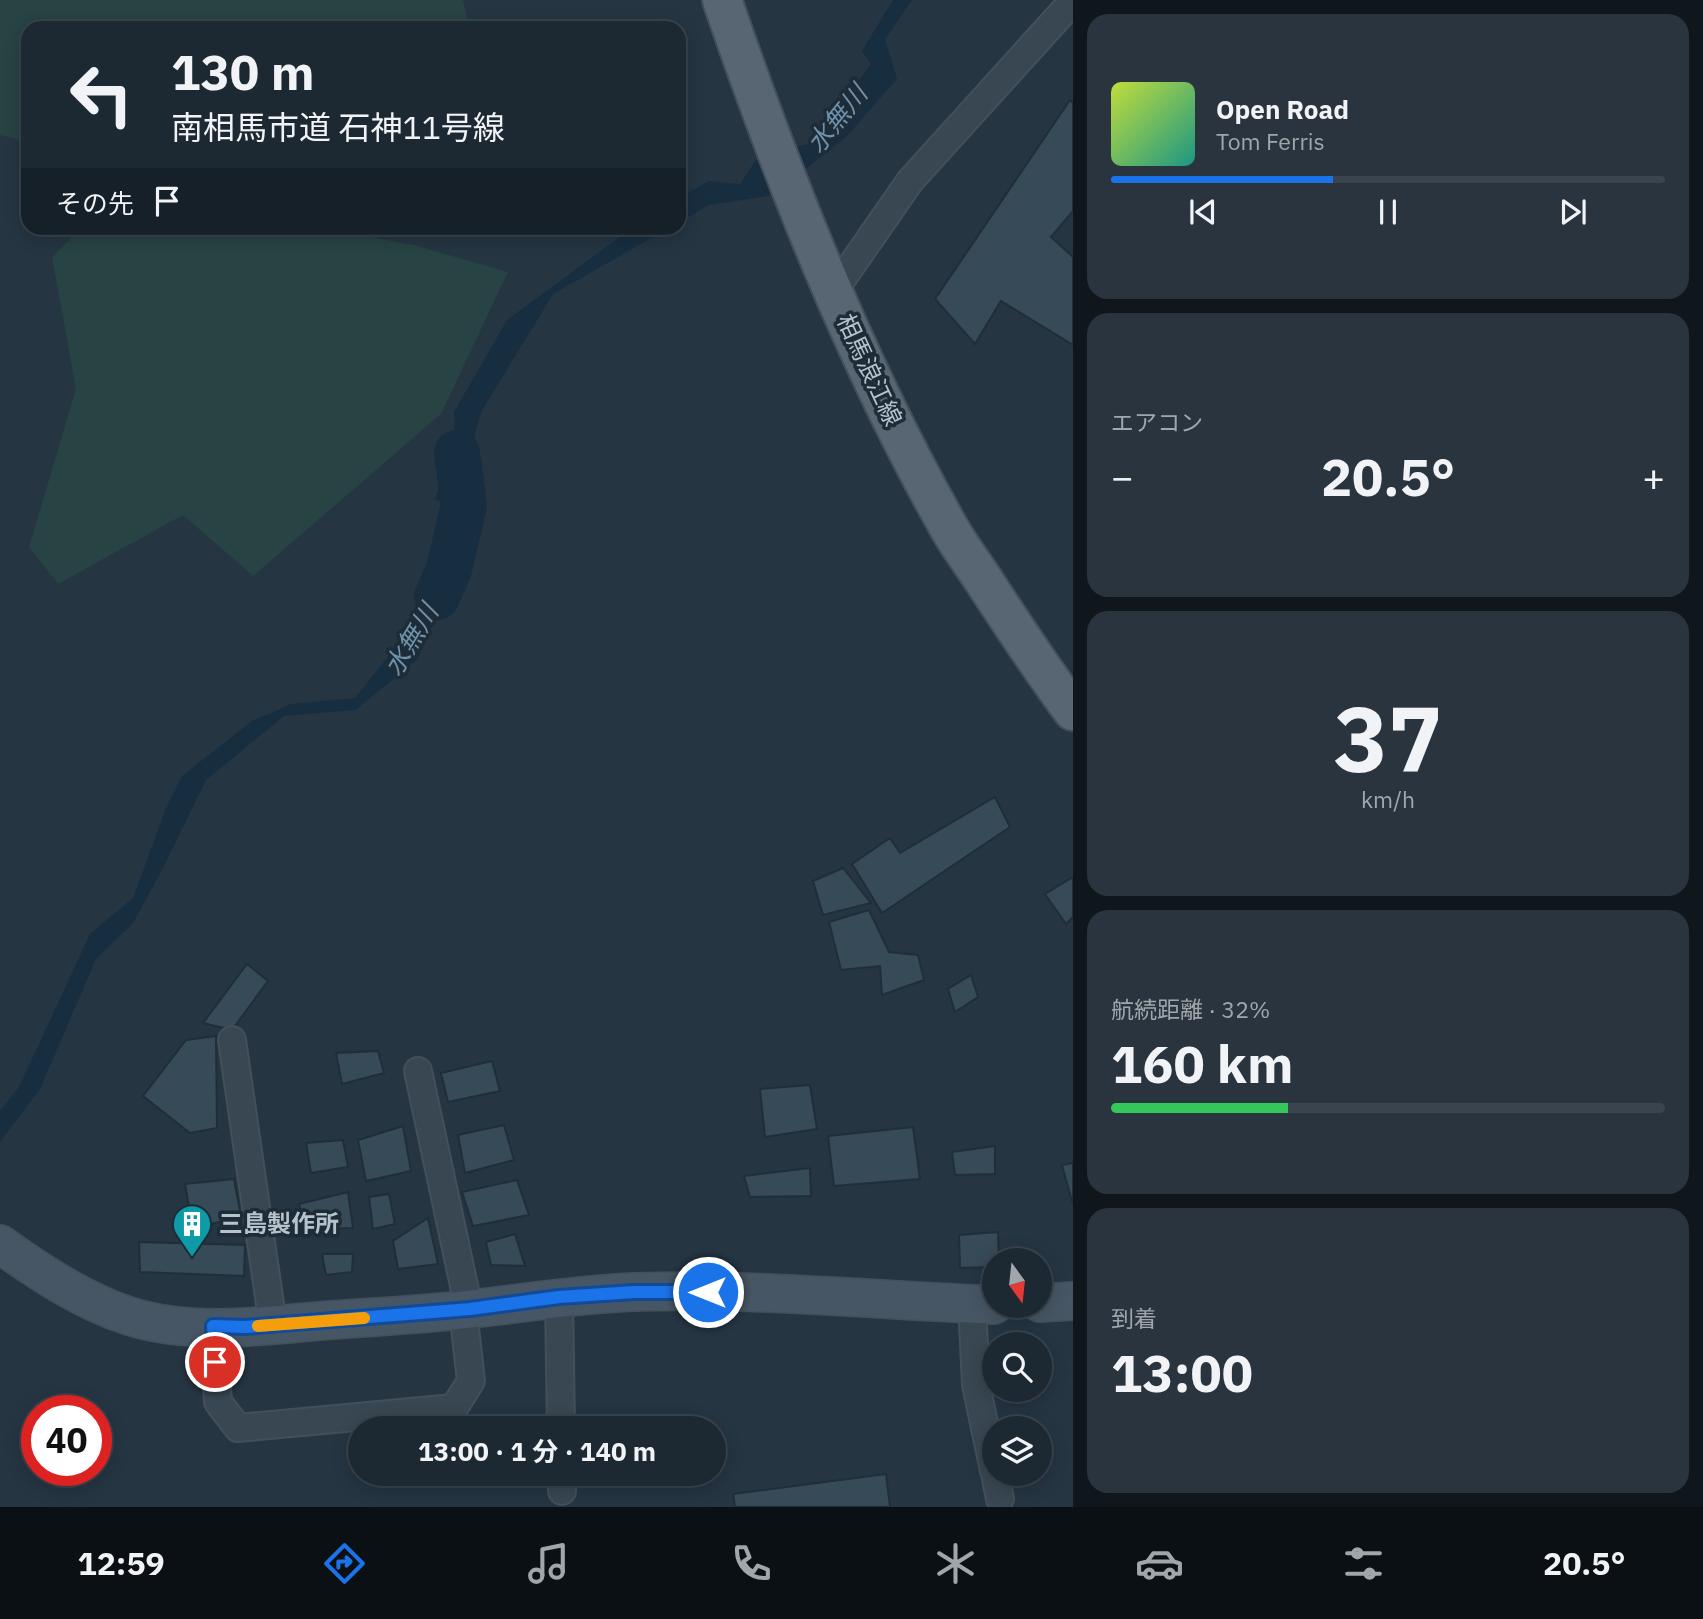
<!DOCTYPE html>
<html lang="ja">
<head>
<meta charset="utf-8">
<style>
  :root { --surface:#1c2832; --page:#29343e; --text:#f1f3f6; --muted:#a0a6ac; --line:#3a444d; --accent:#1a73e8 }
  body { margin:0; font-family:"IBM Plex Sans","Noto Sans JP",sans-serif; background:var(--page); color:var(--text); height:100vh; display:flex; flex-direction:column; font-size:26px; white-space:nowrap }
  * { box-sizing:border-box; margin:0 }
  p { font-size:23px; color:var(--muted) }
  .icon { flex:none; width:38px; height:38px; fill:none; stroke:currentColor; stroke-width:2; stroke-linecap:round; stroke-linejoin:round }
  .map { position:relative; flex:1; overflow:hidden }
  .drawer { display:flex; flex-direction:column; gap:14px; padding:14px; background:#0f161c; width:630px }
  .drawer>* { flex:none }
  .hud { position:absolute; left:21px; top:21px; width:665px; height:214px; border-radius:21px; box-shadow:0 4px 18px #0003,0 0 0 2px var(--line); background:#1c2832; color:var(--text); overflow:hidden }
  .needle { width:46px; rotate:165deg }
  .buttons { position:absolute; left:982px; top:1248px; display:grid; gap:14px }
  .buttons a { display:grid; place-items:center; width:70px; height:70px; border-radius:50%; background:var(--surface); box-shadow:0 4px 18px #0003,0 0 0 2px var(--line); font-size:35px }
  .speed { position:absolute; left:21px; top:1395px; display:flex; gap:14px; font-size:35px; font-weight:700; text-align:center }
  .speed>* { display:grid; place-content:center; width:91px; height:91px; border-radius:50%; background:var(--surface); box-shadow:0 4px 18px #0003,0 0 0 2px var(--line); line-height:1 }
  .speed .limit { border:10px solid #d22; background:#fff; color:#111 }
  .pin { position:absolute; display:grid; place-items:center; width:60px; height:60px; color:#fff; margin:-30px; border:4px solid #fff; border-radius:50%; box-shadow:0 2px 7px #0007 }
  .me { position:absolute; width:77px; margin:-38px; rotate:270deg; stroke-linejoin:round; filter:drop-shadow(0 0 5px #0008) }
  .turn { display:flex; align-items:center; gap:24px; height:147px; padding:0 35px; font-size:32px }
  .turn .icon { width:91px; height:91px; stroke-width:2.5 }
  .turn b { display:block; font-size:49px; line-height:60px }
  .then { display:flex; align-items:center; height:66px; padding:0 35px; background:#0003; gap:14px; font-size:26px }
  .big { font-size:52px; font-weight:700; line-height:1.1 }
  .drawer .widget { flex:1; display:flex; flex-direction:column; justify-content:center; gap:10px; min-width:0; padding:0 24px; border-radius:21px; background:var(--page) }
  .drawer .dial { align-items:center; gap:0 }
  .dial b { font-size:91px; line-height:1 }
  .song { display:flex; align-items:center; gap:21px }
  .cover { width:84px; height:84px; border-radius:10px; background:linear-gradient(135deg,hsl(70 70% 55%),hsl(170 70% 35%)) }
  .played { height:7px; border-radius:4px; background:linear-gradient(90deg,var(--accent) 40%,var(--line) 40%) }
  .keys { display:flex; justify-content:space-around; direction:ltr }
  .heat { display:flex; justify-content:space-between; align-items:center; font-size:38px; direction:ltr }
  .charge { height:10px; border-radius:5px; background:linear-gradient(90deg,#34c759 32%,var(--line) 0) }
  .trip { position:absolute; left:348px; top:1416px; width:378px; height:70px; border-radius:35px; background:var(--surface); box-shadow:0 4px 18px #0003,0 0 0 2px var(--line); font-weight:700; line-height:70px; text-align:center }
  .menu { display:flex; height:112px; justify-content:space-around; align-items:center; background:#0b1014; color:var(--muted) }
  .menu .icon { width:49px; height:49px }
  .menu .selected { color:var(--accent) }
  .menu b { font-size:32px; color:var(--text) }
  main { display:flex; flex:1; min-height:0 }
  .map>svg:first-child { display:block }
  .green { fill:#274343 }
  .water { fill:#172e41 }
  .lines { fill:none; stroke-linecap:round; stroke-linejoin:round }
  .river { stroke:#172e41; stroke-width:46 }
  .building { fill:#374a58; stroke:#202e39; stroke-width:2 }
  .street-casing { stroke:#43505b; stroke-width:30 }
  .secondary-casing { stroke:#43505b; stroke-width:40 }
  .primary-casing { stroke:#43505b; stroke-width:42 }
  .street { stroke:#394752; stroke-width:26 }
  .secondary { stroke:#475665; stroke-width:37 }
  .primary { stroke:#576672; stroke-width:38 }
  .route-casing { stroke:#114b97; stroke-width:18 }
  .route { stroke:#1a73e8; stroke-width:12 }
  .slow { stroke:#f59e0b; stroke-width:12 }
  .labels { text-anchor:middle; stroke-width:7; stroke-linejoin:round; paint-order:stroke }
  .street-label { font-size:24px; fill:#b6c2cc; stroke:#1e2c37 }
  .poi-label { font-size:24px; font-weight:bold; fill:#b6c2cc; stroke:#1e2c37; text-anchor:start }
  .water-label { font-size:26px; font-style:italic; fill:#6e91ac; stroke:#1e2c37 }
</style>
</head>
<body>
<main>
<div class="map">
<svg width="1073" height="1507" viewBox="0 0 1073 1507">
  <rect width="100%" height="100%" fill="#253542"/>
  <path class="green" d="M0,0H463L470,28H28V142L0,135Z
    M81,228H322L414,245L508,272L441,414L253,576L183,515L58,584L29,547L76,389L52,257Z"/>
  <path class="water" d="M893,0H912L885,39L897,79L847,136L773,195L709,205L679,222V198L709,181L740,184L760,154L813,143L871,64L862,51Z
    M632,228H669L553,294L481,412L465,472L477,525L417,660L355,710L284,716L206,780L163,868L133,923L96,959L40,1089L0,1142V1111L19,1087L90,934L133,898L166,808L182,776L252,721L291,704L355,698L415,623L463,524L461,502L435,500L455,437L454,412L507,320Z"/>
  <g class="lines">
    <path class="river" d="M437,597L449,569L464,505L457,453"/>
  </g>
  <path class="building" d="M1070,100L1073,103V211L1051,237L1073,257V345L1001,301L975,344L935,299Z
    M995,797L1010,827L882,913L852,864L890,838L900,853Z
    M843,868L871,903L823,915L813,881Z
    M1073,877V917L1066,924L1045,894Z
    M869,910L889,952L918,955L924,980L882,995L880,966L841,970L829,922Z
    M247,964L268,981L232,1030L203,1023Z
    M971,975L978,997L955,1012L948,989Z
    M216,1036L217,1128L190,1133L143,1096L186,1040Z
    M378,1051L384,1073L342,1084L336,1053Z
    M492,1061L500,1091L448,1102L441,1073Z
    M810,1085L817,1129L765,1137L760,1089Z
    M504,1125L514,1160L465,1173L458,1135Z
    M403,1126L411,1171L366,1181L358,1140Z
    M913,1127L920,1179L834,1186L828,1136Z
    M343,1140L348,1167L311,1173L306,1143Z
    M995,1146V1174L955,1175L952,1152Z
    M1073,1163V1205L1062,1165Z
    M810,1168L811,1196L750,1197L744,1176Z
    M234,1179L241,1216L193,1229L185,1184Z
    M517,1180L529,1215L473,1226L462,1192Z
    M348,1192L353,1228L305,1229L299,1204Z
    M389,1194L395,1224L373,1229L369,1197Z
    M428,1218L438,1264L398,1269L393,1241Z
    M998,1232L999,1260H994V1267L960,1268L959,1235Z
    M515,1234L525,1266L491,1265L486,1242Z
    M139,1242L245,1245L244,1276L140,1272Z
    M322,1254H353L352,1272L326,1275Z
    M886,1474L890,1507H735L733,1494Z"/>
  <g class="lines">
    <g class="street-casing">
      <path id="street" d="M833,292L910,181L1073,1
        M232,1040L273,1325
        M418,1071L469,1309
        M559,1297L561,1428
        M972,1304L976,1385L994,1471
        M213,1326L218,1402L238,1428L454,1408L471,1381L463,1310
        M562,1474V1491
        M995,1474L1000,1499"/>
    </g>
    <g class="secondary-casing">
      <path id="secondary" d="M0,1244C39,1272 83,1301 129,1316C189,1335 256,1327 318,1321C369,1317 420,1315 471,1309C526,1303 579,1294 634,1292C754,1288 875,1300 994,1305
        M1040,1303L1073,1301"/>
    </g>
    <g class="primary-casing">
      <path id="primary" d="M722,0C784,180 854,359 948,526C959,546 974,565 986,584C1014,627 1042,670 1073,711"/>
    </g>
    <use href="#street" class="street"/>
    <use href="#secondary" class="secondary"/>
    <use href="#primary" class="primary"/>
  </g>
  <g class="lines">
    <g class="route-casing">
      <path id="route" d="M215,1362L213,1326L245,1327L470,1309L559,1297L634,1292H708"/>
    </g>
    <use href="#route" class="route"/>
    <path class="slow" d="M258,1326L364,1318"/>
  </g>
  <defs>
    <g id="building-pin" transform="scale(2.0125)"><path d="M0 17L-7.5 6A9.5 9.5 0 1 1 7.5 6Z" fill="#0f9aa8" stroke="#1e2c37"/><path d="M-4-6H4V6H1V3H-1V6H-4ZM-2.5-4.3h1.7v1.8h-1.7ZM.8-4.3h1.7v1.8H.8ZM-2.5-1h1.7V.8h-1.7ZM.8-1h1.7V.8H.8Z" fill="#fff"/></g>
  </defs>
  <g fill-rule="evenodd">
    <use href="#building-pin" x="192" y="1224"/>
  </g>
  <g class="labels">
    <g class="street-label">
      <text transform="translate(869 370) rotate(65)" y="8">相馬浪江線</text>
    </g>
    <g class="poi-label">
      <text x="219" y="1232">三島製作所</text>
    </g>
    <g class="water-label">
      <text transform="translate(837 119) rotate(-51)" y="9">水無川</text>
      <text transform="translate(411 640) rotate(-59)" y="9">水無川</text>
    </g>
  </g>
</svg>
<div class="buttons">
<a><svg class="needle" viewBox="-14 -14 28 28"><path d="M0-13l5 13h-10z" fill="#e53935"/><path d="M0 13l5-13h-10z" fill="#a0a6ac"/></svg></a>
<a><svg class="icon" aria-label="search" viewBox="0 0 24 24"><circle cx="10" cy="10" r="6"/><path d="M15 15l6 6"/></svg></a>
<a><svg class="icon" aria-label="layers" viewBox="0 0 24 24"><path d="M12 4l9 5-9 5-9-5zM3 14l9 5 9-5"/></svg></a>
</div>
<div class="speed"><div class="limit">40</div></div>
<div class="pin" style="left:215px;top:1362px;background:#d93025"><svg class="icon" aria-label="arrive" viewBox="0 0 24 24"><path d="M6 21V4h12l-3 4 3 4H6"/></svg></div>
<svg class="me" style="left:708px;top:1292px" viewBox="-20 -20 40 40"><circle r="17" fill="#1a73e8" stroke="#fff" stroke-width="3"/><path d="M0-11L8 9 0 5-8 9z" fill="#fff"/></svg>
<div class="trip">13:00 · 1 分 · 140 m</div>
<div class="hud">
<div class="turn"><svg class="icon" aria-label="left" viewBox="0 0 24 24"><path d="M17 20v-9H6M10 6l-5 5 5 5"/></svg><div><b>130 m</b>南相馬市道 石神11号線</div></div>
<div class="then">その先<svg class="icon" aria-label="arrive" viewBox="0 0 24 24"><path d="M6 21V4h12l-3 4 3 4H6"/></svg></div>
</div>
</div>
<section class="drawer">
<div class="widget">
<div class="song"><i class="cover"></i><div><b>Open Road</b><p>Tom Ferris</p></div></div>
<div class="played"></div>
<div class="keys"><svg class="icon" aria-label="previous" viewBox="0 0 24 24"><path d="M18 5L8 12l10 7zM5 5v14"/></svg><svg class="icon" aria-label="pause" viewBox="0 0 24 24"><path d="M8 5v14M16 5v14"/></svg><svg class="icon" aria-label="next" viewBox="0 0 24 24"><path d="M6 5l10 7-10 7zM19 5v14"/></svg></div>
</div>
<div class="widget"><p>エアコン</p>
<div class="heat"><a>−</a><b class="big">20.5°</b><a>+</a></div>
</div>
<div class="widget dial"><b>37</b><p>km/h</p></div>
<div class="widget"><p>航続距離 · 32%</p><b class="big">160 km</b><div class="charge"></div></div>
<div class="widget"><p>到着</p><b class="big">13:00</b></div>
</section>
</main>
<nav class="menu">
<b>12:59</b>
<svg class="icon selected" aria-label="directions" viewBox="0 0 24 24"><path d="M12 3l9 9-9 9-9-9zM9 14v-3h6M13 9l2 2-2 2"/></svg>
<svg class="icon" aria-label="music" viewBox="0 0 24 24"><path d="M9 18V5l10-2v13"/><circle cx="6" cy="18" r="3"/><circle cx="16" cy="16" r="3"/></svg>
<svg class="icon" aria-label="phone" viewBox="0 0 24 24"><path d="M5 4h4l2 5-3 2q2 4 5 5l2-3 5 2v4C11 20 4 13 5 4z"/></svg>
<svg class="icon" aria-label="climate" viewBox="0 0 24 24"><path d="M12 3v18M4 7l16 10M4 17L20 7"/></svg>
<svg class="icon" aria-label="car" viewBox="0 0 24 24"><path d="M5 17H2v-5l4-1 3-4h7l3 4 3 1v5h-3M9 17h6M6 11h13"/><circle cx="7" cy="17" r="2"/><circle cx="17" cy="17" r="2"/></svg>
<svg class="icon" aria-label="filters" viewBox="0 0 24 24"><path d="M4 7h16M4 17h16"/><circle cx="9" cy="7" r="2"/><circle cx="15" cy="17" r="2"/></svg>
<b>20.5°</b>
</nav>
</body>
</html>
